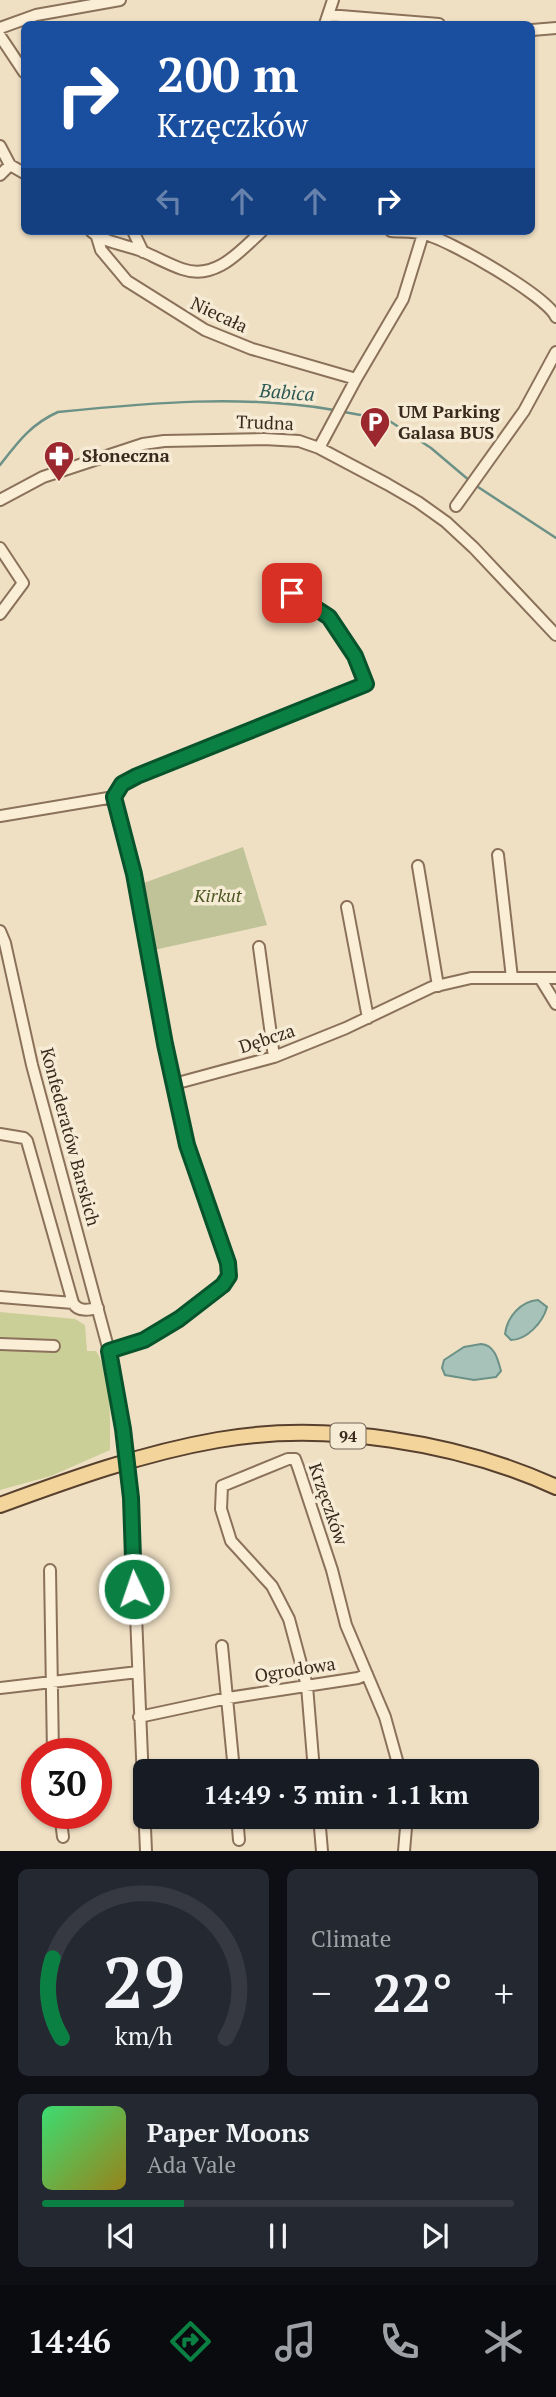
<!DOCTYPE html>
<html lang="en">
<head>
<meta charset="utf-8">
<style>
  :root { --surface:#171b24; --page:#242831; --text:#f1f3f6; --muted:#9ea1a6; --line:#363941; --accent:#0b8043 }
  body { margin:0; font-family:"PT Serif",serif; background:var(--page); color:var(--text); height:100vh; display:flex; flex-direction:column; font-size:26px; white-space:nowrap }
  * { box-sizing:border-box; margin:0 }
  p { font-size:23px; color:var(--muted) }
  .icon { flex:none; width:38px; height:38px; fill:none; stroke:currentColor; stroke-width:2; stroke-linecap:round; stroke-linejoin:round }
  .map { position:relative; height:1851px; overflow:hidden }
  .details { display:flex; flex-direction:column; gap:18px; padding:18px; background:#0d0f14; flex:1 }
  .details>* { flex:none }
  .banner { position:absolute; left:21px; top:21px; width:514px; height:214px; border-radius:10px; box-shadow:0 2px 5px #0004; background:#1a4fa0; color:#fff; overflow:hidden }
  .speed { position:absolute; left:21px; top:1738px; display:flex; gap:14px; font-size:35px; font-weight:700; text-align:center }
  .speed>* { display:grid; place-content:center; width:91px; height:91px; border-radius:50%; background:var(--surface); box-shadow:0 2px 5px #0004; line-height:1 }
  .speed .limit { border:10px solid #d22; background:#fff; color:#111 }
  .pin { position:absolute; display:grid; place-items:center; width:60px; height:60px; color:#fff; margin:-30px; border-radius:14px; box-shadow:0 4px 10px #0006 }
  .me { position:absolute; width:77px; margin:-38px; rotate:357deg; stroke-linejoin:round; filter:drop-shadow(0 0 5px #0008) }
  .turn { display:flex; align-items:center; gap:24px; height:147px; padding:0 21px; font-size:32px }
  .turn .icon { width:91px; height:91px; stroke-width:2.5 }
  .turn b { display:block; font-size:49px; line-height:60px }
  .lanes { display:flex; align-items:center; height:66px; padding:0 21px; background:#0003; justify-content:center; gap:35px; direction:ltr }
  .lanes .off { opacity:.35 }
  .big { font-size:52px; font-weight:700; line-height:1.1 }
  .details .tile { flex:1; display:flex; flex-direction:column; justify-content:center; gap:10px; min-width:0; padding:0 24px; border-radius:10px; background:var(--page) }
  .details .dial { align-items:center; gap:0 }
  .dial svg { height:182px; overflow:visible; fill:none; stroke:var(--line); stroke-width:7; stroke-linecap:round; text-anchor:middle }
  .dial text { fill:var(--text); stroke:none }
  .song { display:flex; align-items:center; gap:21px }
  .cover { width:84px; height:84px; border-radius:10px; background:linear-gradient(135deg,hsl(140 70% 55%),hsl(50 70% 35%)) }
  .played { height:7px; border-radius:4px; background:linear-gradient(90deg,var(--accent) 30%,var(--line) 30%) }
  .keys { display:flex; justify-content:space-around; direction:ltr }
  .heat { display:flex; justify-content:space-between; align-items:center; font-size:38px; direction:ltr }
  .details .tiles { flex:1; display:grid; gap:18px; grid-template-columns:1fr 1fr }
  .tile:last-child { grid-column:span 2 }
  .trip { position:absolute; left:133px; top:1759px; width:406px; height:70px; border-radius:10px; background:var(--surface); box-shadow:0 2px 5px #0004; font-weight:700; line-height:70px; text-align:center }
  .menu { display:flex; height:112px; justify-content:space-around; align-items:center; background:#090b0e; color:var(--muted) }
  .menu .icon { width:49px; height:49px }
  .menu .selected { color:var(--accent) }
  .menu b { font-size:32px; color:var(--text) }
  .map>svg:first-child { display:block }
  .green { fill:#cace97 }
  .cemetery { fill:#bfc397 }
  .water { fill:#a6c2b9; stroke:#6c9186; stroke-width:2 }
  .lines { fill:none; stroke-linecap:round; stroke-linejoin:round }
  .stream { stroke:#6c9186; stroke-width:2.5 }
  .minor-casing { stroke:#8b715a; stroke-width:14 }
  .major-casing { stroke:#58402e; stroke-width:18 }
  .minor { stroke:#faeed7; stroke-width:10 }
  .major { stroke:#f3d49b; stroke-width:14 }
  .minor-bridge-casing { stroke:#8b715a; stroke-width:14; stroke-linecap:butt }
  .minor-bridge { stroke:#faeed7; stroke-width:10 }
  .route-casing { stroke:#07532c; stroke-width:18 }
  .route { stroke:#0b8043; stroke-width:12 }
  .labels { text-anchor:middle; stroke-width:7; stroke-linejoin:round; paint-order:stroke }
  .shield { fill:#f6ebd4; stroke:#726455; stroke-width:2 }
  .shield-label { font-size:16px; font-weight:bold; fill:#3a2a1e }
  .street-label { font-size:18px; fill:#3a2a1e; stroke:#f6ebd4 }
  .poi-label { font-size:18px; font-weight:bold; fill:#3a2a1e; stroke:#f6ebd4; text-anchor:start }
  .park-label { font-size:18px; font-style:italic; fill:#4d5724; stroke:#f6ebd4 }
  .water-label { font-size:19px; font-style:italic; fill:#2d5a55; stroke:#f6ebd4 }
</style>
</head>
<body>
<div class="map">
<svg width="556" height="1851" viewBox="0 0 556 1851">
  <rect width="100%" height="100%" fill="#efe0c4"/>
  <path class="green" d="M0,1312L75,1319L85,1325L87,1351H96C112,1375 110,1421 110,1450L51,1476L0,1490Z"/>
  <path class="cemetery" d="M243,847L267,925L154,950L141,884Z"/>
  <path class="water" d="M538,1300L547,1307C543,1322 527,1340 511,1340L505,1334C507,1317 521,1301 538,1300Z
    M481,1344C495,1345 498,1360 501,1371L496,1377L474,1380L445,1375L442,1368L444,1360L464,1347Z"/>
  <g class="lines">
    <path class="stream" d="M344,412L388,420L431,448L470,481
      M0,465C18,442 31,424 58,412C149,403 243,394 334,410
      M475,485L556,538"/>
    <g class="minor-casing">
      <path id="minor" d="M328,15L439,24
        M325,24L333,0
        M0,28L36,15L120,0
        M532,30L556,28
        M0,36L24,72
        M0,146L10,165
        M0,175L10,165L24,173
        M91,231C103,242 126,245 142,251C155,257 168,264 182,269C216,281 240,251 262,231
        M133,231L143,252
        M391,231C401,232 413,231 424,234C448,239 547,296 556,317
        M97,237L101,250L127,281L205,330L252,349L356,379
        M319,448L356,379L403,299L424,231
        M0,500L43,477L143,444L164,441L264,439L299,441L319,448L387,484L418,502L446,522L474,548L556,635
        M456,506L524,411L556,352
        M0,548L23,583L0,614
        M114,797L122,784L137,776L366,684L355,656L329,617L292,593
        M0,816L114,797
        M498,855L512,978
        M418,866L438,986
        M347,907L368,1018
        M0,931L5,943L32,1065L109,1351L123,1429
        M259,947L274,1057
        M540,978L556,1004
        M174,1084L274,1057L346,1028L432,987L471,978H556
        M0,1134L24,1138L27,1141L73,1303C78,1312 89,1310 98,1308
        M0,1297L73,1303
        M0,1344L54,1346
        M109,1351C121,1348 135,1345 146,1339C169,1327 215,1297 229,1276L228,1263L187,1145L165,1044L134,874L114,797
        M131,1498L146,1851
        M50,1570L53,1754
        M222,1646L234,1771
        M0,1688L138,1672
        M139,1717L228,1698L358,1678L367,1674
        M314,1771L307,1686L289,1619L272,1586L231,1541L221,1509L222,1486L288,1459H295L298,1467L332,1570L346,1625L385,1717L400,1771
        M60,1813L63,1837
        M237,1816L239,1840
        M319,1816L322,1851
        M404,1851L407,1816"/>
    </g>
    <g class="major-casing">
      <path id="major" d="M0,1505C71,1479 143,1453 218,1440C325,1421 458,1442 556,1487"/>
    </g>
    <use href="#minor" class="minor"/>
    <use href="#major" class="major"/>
    <g class="minor-bridge-casing">
      <path id="minor-bridge" d="M123,1429L131,1498"/>
    </g>
    <use href="#minor-bridge" class="minor-bridge"/>
  </g>
  <g class="lines">
    <g class="route-casing">
      <path id="route" d="M134,1589L131,1498L123,1429L109,1351L144,1340L179,1319L223,1285L229,1276L228,1263L187,1145L165,1044L134,874L114,797L122,784L137,776L366,684L355,656L329,617L292,593"/>
    </g>
    <use href="#route" class="route"/>
  </g>
  <defs>
    <g id="parking-pin" transform="scale(1.575)"><path d="M0 17L-7.5 6A9.5 9.5 0 1 1 7.5 6Z" fill="#9b282e" stroke="#f6ebd4"/><path d="M-3.5-5.5H1a3.5 3.5 0 0 1 0 7H-1V5.5H-3.5ZM-1-3.4V-.6H.8a1.4 1.4 0 0 0 0-2.8Z" fill="#fff"/></g>
    <g id="pharmacy-pin" transform="scale(1.575)"><path d="M0 17L-7.5 6A9.5 9.5 0 1 1 7.5 6Z" fill="#9b282e" stroke="#f6ebd4"/><path d="M-2-6h4v4h4v4h-4v4h-4v-4h-4v-4h4Z" fill="#fff"/></g>
  </defs>
  <g fill-rule="evenodd">
    <use href="#parking-pin" x="375" y="422"/>
    <use href="#pharmacy-pin" x="59" y="456"/>
  </g>
  <g class="labels">
    <rect class="shield" x="330.5" y="1423.5" width="35" height="25" rx="5"/>
    <g class="shield-label">
      <text x="348" y="1442">94</text>
    </g>
    <g class="street-label">
      <text transform="translate(219 315) rotate(25)" y="6">Niecała</text>
      <text transform="translate(265 423) rotate(2)" y="6">Trudna</text>
      <text transform="translate(267 1039) rotate(-18)" y="6">Dębcza</text>
      <text transform="translate(70 1137) rotate(75)" y="6">Konfederatów Barskich</text>
      <text transform="translate(328 1504) rotate(71)" y="6">Krzęczków</text>
      <text transform="translate(295 1670) rotate(-9)" y="6">Ogrodowa</text>
    </g>
    <g class="poi-label">
      <text x="398" y="418">UM Parking<tspan x="398" dy="21">Galasa BUS</tspan></text>
      <text x="82" y="462">Słoneczna</text>
    </g>
    <g class="park-label">
      <text x="218" y="902">Kirkut</text>
    </g>
    <g class="water-label">
      <text transform="translate(287 392) rotate(4)" y="7">Babica</text>
    </g>
  </g>
</svg>
<div class="speed"><div class="limit">30</div></div>
<div class="pin" style="left:292px;top:593px;background:#d93025"><svg class="icon" aria-label="arrive" viewBox="0 0 24 24"><path d="M6 21V4h12l-3 4 3 4H6"/></svg></div>
<svg class="me" style="left:134px;top:1589px" viewBox="-20 -20 40 40"><circle r="17" fill="#0b8043" stroke="#fff" stroke-width="3"/><path d="M0-11L8 9 0 5-8 9z" fill="#fff"/></svg>
<div class="trip">14:49 · 3 min · 1.1 km</div>
<div class="banner">
<div class="turn"><svg class="icon" aria-label="right" viewBox="0 0 24 24"><path d="M7 20v-9h11M14 6l5 5-5 5"/></svg><div><b>200 m</b>Krzęczków</div></div>
<div class="lanes"><svg class="icon off" aria-label="left" viewBox="0 0 24 24"><path d="M17 20v-9H6M10 6l-5 5 5 5"/></svg><svg class="icon off" aria-label="ahead" viewBox="0 0 24 24"><path d="M12 20V5M6 11l6-6 6 6"/></svg><svg class="icon off" aria-label="ahead" viewBox="0 0 24 24"><path d="M12 20V5M6 11l6-6 6 6"/></svg><svg class="icon" aria-label="right" viewBox="0 0 24 24"><path d="M7 20v-9h11M14 6l5 5-5 5"/></svg></div>
</div>
</div>
<section class="details">
<div class="tiles">
<div class="tile dial"><svg viewBox="0 0 100 80">
<path d="M14 69A42 42 0 1 1 86 69"/>
<path d="M14 69A42 42 0 0 1 10 34" stroke="#0b8043"/>
<text x="50" y="56" font-size="32" font-weight="700">29</text>
<text x="50" y="72" font-size="11">km/h</text>
</svg></div>
<div class="tile"><p>Climate</p>
<div class="heat"><a>−</a><b class="big">22°</b><a>+</a></div>
</div>
<div class="tile">
<div class="song"><i class="cover"></i><div><b>Paper Moons</b><p>Ada Vale</p></div></div>
<div class="played"></div>
<div class="keys"><svg class="icon" aria-label="previous" viewBox="0 0 24 24"><path d="M18 5L8 12l10 7zM5 5v14"/></svg><svg class="icon" aria-label="pause" viewBox="0 0 24 24"><path d="M8 5v14M16 5v14"/></svg><svg class="icon" aria-label="next" viewBox="0 0 24 24"><path d="M6 5l10 7-10 7zM19 5v14"/></svg></div>
</div>
</div>
</section>
<nav class="menu">
<b>14:46</b>
<svg class="icon selected" aria-label="directions" viewBox="0 0 24 24"><path d="M12 3l9 9-9 9-9-9zM9 14v-3h6M13 9l2 2-2 2"/></svg>
<svg class="icon" aria-label="music" viewBox="0 0 24 24"><path d="M9 18V5l10-2v13"/><circle cx="6" cy="18" r="3"/><circle cx="16" cy="16" r="3"/></svg>
<svg class="icon" aria-label="phone" viewBox="0 0 24 24"><path d="M5 4h4l2 5-3 2q2 4 5 5l2-3 5 2v4C11 20 4 13 5 4z"/></svg>
<svg class="icon" aria-label="climate" viewBox="0 0 24 24"><path d="M12 3v18M4 7l16 10M4 17L20 7"/></svg>
</nav>
</body>
</html>
